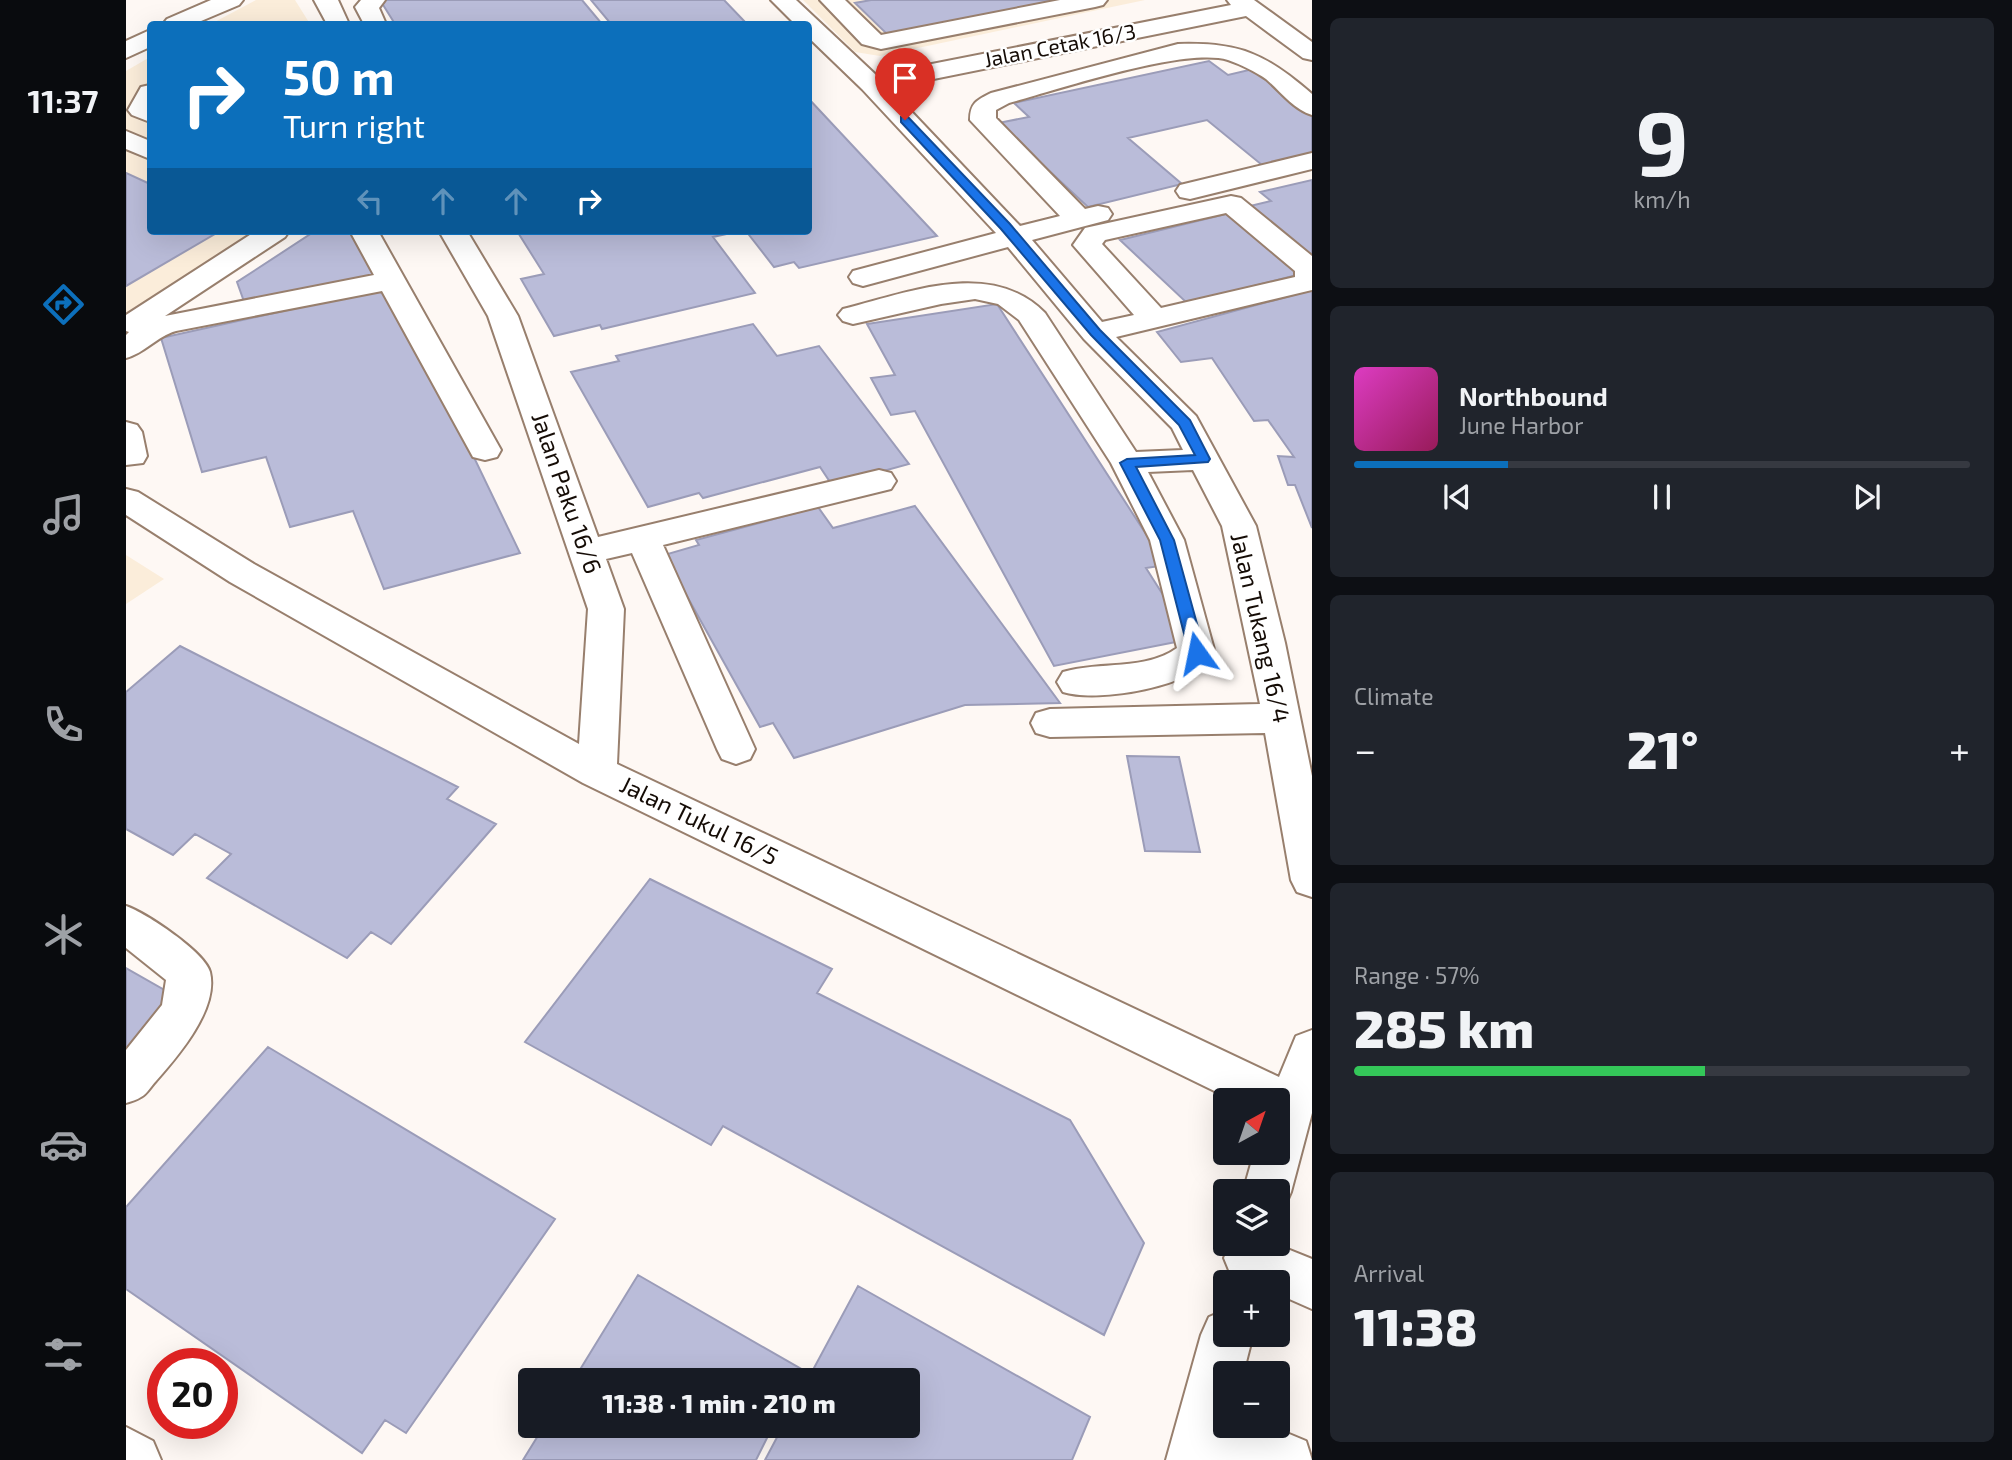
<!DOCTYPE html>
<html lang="en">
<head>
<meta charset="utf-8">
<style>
  :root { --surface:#171b24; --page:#20242c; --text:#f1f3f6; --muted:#9ea1a6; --line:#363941; --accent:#0c6fbb }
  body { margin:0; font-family:"Exo 2",sans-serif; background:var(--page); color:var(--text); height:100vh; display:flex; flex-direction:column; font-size:26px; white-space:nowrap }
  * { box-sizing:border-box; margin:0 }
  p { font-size:23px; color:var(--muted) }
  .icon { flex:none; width:38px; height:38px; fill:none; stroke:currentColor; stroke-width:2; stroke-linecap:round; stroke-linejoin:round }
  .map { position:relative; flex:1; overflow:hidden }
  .drawer { display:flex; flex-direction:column; gap:18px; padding:18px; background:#0d0f14; width:700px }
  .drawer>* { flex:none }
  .banner { position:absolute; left:21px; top:21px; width:665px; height:214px; border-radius:7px; box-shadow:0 7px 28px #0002; background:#0c6fbb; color:#fff; overflow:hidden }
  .needle { width:46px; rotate:40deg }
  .tools { position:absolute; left:1087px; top:1088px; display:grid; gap:14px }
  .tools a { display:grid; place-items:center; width:77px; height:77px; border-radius:7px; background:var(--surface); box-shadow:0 7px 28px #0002; font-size:35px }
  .speed { position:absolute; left:21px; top:1348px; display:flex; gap:14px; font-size:35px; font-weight:700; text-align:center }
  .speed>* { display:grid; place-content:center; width:91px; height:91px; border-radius:50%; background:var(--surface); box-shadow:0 7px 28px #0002; line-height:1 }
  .speed .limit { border:10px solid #d22; background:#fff; color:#111 }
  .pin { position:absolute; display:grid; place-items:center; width:60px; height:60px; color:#fff; margin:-72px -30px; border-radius:50% 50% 50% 0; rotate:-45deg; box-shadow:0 0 7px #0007 }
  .pin .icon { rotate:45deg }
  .me { position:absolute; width:77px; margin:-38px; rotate:348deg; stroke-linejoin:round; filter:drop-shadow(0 0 5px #0008) }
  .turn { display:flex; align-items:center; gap:24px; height:147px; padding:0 21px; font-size:32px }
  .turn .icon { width:91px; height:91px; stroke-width:2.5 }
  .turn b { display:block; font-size:49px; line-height:60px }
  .lanes { display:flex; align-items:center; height:66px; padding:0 21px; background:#0003; justify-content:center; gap:35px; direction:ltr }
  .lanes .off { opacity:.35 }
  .big { font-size:52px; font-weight:800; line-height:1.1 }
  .drawer .card { flex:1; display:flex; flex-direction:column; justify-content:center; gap:10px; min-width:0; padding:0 24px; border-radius:10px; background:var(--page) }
  .drawer .dial { align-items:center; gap:0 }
  .dial b { font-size:91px; line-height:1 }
  .song { display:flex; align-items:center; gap:21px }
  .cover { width:84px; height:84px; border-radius:10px; background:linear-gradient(135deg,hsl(310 70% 55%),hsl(330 70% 35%)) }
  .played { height:7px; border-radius:4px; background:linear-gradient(90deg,var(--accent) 25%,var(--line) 25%) }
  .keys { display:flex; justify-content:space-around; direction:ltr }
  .heat { display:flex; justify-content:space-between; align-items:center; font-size:38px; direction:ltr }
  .charge { height:10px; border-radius:5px; background:linear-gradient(90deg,#34c759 57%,var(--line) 0) }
  .trip { position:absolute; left:392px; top:1368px; width:402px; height:70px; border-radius:7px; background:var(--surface); box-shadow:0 7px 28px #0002; font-weight:800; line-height:70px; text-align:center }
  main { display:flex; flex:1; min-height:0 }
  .menu { display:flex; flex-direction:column; width:126px; justify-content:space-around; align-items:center; background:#090b0e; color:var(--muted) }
  .menu .icon { width:49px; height:49px }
  .menu .on { color:var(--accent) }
  .menu b { font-size:32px; color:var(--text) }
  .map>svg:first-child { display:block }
  .commercial { fill:#fbedda }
  .building { fill:#babcd9; stroke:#9b9cb8; stroke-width:2 }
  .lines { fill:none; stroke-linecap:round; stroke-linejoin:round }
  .minor-casing { stroke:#987f6d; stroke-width:4 }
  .minor { fill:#fff; fill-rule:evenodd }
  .route { fill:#1a73e8; stroke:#114b97; stroke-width:2 }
  .labels { text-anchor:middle; stroke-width:5; stroke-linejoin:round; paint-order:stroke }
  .far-street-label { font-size:21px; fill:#150c06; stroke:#fff }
  .street-label { font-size:24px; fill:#150c06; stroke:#fff }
</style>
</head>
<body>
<main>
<nav class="menu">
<b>11:37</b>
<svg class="icon on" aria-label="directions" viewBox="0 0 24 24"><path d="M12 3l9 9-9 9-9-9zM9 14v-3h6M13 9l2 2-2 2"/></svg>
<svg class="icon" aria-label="music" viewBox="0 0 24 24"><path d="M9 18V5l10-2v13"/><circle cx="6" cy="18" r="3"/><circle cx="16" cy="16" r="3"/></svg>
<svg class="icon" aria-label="phone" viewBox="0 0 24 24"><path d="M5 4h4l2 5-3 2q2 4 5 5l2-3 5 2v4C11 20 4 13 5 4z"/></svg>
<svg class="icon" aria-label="climate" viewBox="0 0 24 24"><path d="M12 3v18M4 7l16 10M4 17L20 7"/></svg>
<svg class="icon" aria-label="car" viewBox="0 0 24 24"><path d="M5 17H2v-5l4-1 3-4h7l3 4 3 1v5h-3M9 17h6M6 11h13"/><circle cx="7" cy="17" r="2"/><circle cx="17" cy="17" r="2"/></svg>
<svg class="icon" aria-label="filters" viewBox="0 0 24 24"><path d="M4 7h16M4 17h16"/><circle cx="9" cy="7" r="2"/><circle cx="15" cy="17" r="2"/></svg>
</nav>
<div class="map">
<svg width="1186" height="1460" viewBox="0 0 1186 1460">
  <rect width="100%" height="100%" fill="#fef8f4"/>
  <path class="commercial" d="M130,0H169L184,24H85Z
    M677,0H1019L754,56L729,52Z
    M24,57V231H169L0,330V71Z
    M0,555L38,579L0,604Z"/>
  <path class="building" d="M254,0H456L476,24H269Z
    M465,0H598L621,24H485Z
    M745,0H944L762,35L729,3Z
    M1083,61L1102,75L1127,69L1186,113V153L1136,165L1081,120L1002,138L1056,184L962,207L872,123L903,117L888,103Z
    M682,98L811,236L673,268L668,262L648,267L620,231H682Z
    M0,173L24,184V231H94L0,286Z
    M1186,180V258L1124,206L1145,201L1134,192Z
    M1108,212L1179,273L1061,303L994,240Z
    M198,231H237L258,278L120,307L111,282L186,233Z
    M391,231H614L587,237L629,293L476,329L474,325L428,336L395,279L418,274Z
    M266,287L394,553L258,589L227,511L164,527L140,457L76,472L35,338Z
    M1186,290V528L1169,485H1162L1152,456L1168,457L1142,420L1128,421L1086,358L1055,362L1031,332Z
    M871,304L1040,565L1020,568L1065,639L928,666L789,411L765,415L745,378L769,375L741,324Z
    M627,324L651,356L693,346L783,464L706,485L694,467L577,498L573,493L522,507L445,372L493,361L490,356Z
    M789,506L934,703L839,705L668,758L647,723L634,727L538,555L573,545L570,540L692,507L707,528Z
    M54,646L332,787L321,799L370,824L265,944L245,932L221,958L81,878L105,854L69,834L47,855L0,829V692Z
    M1001,756L1053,757L1074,852L1019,851Z
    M524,879L706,969L691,993L944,1120L1018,1243L978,1335L597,1126L585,1145L399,1042Z
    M0,968L56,1000L0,1060Z
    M142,1047L429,1219L280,1433L259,1420L236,1453L0,1289V1207Z
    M512,1275L677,1370L671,1381H447Z
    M732,1286L964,1417L946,1460H639L657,1426H782V1381H681Z
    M418,1426H647L630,1460H397Z"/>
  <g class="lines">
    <g class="minor-casing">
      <path id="minor" d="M85,0H117L113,5L68,24H37L41,19Z
        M188,0H212L223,24H201Z
        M235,0H259L253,8L260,24H238L229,7Z
        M645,0H670L750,75L1105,5L1101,0H1128L1186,42V60L1177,58L1120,16L763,88L894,226L934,216L844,120C844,103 851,100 865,93L1052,44C1114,42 1140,54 1186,94V115C1168,110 1154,91 1140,79C1130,72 1114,64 1102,60C1057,47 932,90 883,103L870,110V118L959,209L972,206L982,208L986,214L982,220L906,240L976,322L1008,315L947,245L959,228L1105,196L1115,198L1186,256V290L990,337L1070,416L1130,526L1159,643L1186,776V897L1171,892L1165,880L1139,733L924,737L910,733L905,723L910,713L924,709L1134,704L1096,526L1067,470L1022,472L1058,540L1089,653C1070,687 972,703 937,692L931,682L937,672C974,661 1019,671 1051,648L1024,540L985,463L893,320L872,304L849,299L815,304L727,324L717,321L712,315L717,309C781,293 865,258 919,313L1010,452L1057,450L1046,428L958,339L882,247L737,286L727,283L723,277L727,271L870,233L736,89L682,37V24H669ZM1100,213L1169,271V277L1035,308L976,244L979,240Z
        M694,0H719L755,35L934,0H981L977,5L969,7L755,49L736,44Z
        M24,30V47L0,58V41Z
        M24,85V122L6,115L2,110L15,87Z
        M0,131L24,141V159L0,149Z
        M1186,153V169L1064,199L1054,197L1050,191L1054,185Z
        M130,231H163L159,237L39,316L248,275L224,231H252L375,450L371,457L359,460L347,457L256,291L50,331C31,336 19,353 0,358V335L3,332L0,331V315Z
        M313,231H341L392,316L472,537L753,470L765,473L770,481L765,489L537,545L629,749L624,759L610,764L596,759L591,749L506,553L480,559L498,609L491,764L1153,1077L1170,1036L1186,1030V1113L1165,1192L1158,1208L1152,1211V1192H1117L1128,1153H1152V1101H1109L457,783L104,582L0,515V489L12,492L128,564L453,744L462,609L362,316Z
        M0,422L11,425L16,432L21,456L17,463L0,465Z
        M0,906C20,913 79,952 84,972C93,1009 52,1056 30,1081C25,1086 21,1094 15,1097C11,1100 5,1101 0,1103V1050L36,1005L40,980L0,948Z
        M1104,1244H1149L1186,1259V1309L1152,1294V1283H1124L1105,1275L1098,1258Z
        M1099,1310V1335H1127L1117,1374H1099V1426H1144L1180,1441L1186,1460H1040L1075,1335L1083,1317Z
        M0,1427L27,1441L35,1460H0Z"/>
    </g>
    <use href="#minor" class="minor"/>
  </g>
  <path class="route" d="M775,117H782L884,224L974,330L1064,420L1084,459L1082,462L1010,467L1048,540L1079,653L1076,657H1066L1063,653L1034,540L994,463L1001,459L1069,455L1053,425L965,335L875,229L775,122Z"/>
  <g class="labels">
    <g class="far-street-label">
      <text transform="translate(934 46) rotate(-11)" y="7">Jalan Cetak 16/3</text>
    </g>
    <g class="street-label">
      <text transform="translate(440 493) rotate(71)" y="8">Jalan Paku 16/6</text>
      <text transform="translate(1134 628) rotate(77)" y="8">Jalan Tukang 16/4</text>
      <text transform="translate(573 821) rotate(26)" y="8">Jalan Tukul 16/5</text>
    </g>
  </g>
</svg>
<div class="tools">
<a><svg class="needle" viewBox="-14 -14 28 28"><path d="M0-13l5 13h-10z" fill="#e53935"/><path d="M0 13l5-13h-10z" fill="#9ea1a6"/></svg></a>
<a><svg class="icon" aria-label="layers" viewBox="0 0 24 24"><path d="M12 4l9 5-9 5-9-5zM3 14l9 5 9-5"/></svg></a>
<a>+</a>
<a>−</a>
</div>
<div class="speed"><div class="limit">20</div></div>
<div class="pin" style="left:779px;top:120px;background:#d93025"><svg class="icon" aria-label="arrive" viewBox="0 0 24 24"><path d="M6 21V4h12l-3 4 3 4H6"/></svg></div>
<svg class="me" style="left:1071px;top:653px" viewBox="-20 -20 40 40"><path d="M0-17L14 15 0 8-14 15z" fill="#1a73e8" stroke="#fff" stroke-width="4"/></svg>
<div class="trip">11:38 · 1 min · 210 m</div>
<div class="banner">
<div class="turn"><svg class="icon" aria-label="right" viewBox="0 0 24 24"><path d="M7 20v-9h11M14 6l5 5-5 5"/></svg><div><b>50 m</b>Turn right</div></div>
<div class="lanes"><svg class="icon off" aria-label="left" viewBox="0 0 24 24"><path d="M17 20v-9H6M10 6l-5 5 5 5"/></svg><svg class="icon off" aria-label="ahead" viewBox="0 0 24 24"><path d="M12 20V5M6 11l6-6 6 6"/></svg><svg class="icon off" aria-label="ahead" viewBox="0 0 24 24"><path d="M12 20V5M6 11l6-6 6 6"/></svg><svg class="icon" aria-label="right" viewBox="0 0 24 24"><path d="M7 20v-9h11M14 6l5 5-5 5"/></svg></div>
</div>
</div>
<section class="drawer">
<div class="card dial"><b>9</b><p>km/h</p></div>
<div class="card">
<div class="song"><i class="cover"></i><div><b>Northbound</b><p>June Harbor</p></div></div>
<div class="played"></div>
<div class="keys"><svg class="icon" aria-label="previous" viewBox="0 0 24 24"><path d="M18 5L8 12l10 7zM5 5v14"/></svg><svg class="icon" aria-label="pause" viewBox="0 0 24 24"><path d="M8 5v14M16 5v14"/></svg><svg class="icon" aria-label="next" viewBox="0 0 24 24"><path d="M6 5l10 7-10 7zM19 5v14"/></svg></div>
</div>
<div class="card"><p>Climate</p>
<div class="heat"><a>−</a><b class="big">21°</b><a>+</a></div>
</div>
<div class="card"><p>Range · 57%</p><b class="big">285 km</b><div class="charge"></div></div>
<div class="card"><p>Arrival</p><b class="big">11:38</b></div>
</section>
</main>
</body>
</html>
